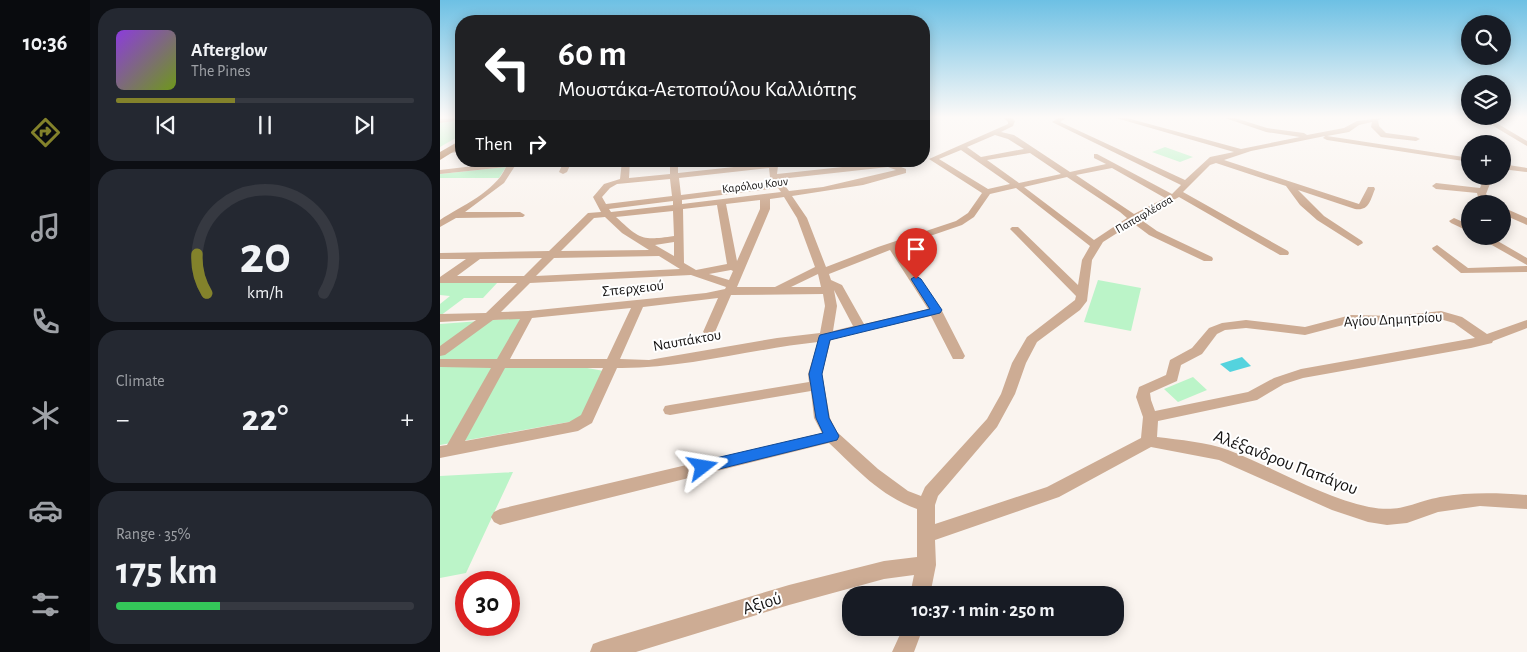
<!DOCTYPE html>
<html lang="en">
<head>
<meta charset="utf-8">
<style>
  :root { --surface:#171b24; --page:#242831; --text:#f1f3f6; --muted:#9ea1a6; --line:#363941; --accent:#83822b }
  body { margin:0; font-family:"Alegreya Sans",sans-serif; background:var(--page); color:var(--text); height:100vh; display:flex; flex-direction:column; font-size:19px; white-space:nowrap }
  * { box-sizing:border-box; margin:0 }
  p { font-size:16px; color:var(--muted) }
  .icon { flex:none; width:28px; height:28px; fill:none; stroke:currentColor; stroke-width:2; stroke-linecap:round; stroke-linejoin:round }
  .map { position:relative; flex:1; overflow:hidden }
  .sheet { display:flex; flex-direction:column; gap:8px; padding:8px; background:#0d0f14; width:350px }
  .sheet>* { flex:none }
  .banner { position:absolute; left:15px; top:15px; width:475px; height:152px; border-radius:20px; box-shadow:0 2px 12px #0003; background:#202124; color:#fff; overflow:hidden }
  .tools { position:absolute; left:1021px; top:15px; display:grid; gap:10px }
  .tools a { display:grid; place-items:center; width:50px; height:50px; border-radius:50%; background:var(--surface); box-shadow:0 2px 12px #0003; font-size:25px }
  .speed { position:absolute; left:15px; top:571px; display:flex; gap:10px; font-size:25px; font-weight:700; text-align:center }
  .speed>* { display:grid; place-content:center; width:65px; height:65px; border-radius:50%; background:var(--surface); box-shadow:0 2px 12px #0003; line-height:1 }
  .speed .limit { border:8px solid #d22; background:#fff; color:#111 }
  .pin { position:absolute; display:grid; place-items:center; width:42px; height:42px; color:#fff; margin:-51px -21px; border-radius:50% 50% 50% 0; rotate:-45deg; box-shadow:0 0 5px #0007 }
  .pin .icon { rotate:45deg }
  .me { position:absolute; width:55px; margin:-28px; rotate:76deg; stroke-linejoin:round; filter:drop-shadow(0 0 4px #0008) }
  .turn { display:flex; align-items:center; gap:18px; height:105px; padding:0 20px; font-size:22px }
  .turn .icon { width:65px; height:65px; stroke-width:2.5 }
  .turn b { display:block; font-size:35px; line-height:42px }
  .then { display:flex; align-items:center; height:48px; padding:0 20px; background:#0003; gap:10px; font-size:19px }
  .big { font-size:38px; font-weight:700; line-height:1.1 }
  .sheet .widget { flex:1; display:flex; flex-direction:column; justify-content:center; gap:8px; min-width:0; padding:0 18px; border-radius:20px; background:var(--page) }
  .sheet .dial { align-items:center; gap:0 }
  .dial svg { height:130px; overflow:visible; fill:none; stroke:var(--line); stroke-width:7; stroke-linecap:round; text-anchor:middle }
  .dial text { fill:var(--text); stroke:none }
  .song { display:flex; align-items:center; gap:15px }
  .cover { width:60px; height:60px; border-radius:8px; background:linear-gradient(135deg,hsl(270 70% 55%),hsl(80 70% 35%)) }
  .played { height:5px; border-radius:2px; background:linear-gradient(90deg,var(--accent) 40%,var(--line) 40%) }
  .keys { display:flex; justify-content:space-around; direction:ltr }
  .heat { display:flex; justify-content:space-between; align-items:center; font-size:28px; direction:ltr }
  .charge { height:8px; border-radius:4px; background:linear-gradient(90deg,#34c759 35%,var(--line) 0) }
  .trip { position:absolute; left:402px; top:586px; width:282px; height:50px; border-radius:20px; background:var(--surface); box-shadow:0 2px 12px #0003; font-weight:700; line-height:50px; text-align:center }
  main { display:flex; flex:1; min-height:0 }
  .dock { display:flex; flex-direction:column; width:90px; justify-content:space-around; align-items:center; background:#090b0e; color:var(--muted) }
  .dock .icon { width:35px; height:35px }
  .dock .current { color:var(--accent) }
  .dock b { font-size:22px; color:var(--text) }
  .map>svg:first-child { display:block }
  .green { fill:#bbf4c8 }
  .water { fill:#54d3de }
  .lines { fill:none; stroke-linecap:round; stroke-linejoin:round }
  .minor { fill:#cdac94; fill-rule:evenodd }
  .major { fill:#a66e40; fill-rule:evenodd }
  .route { fill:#1a73e8; stroke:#114b97 }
  .labels { text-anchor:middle; stroke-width:4; stroke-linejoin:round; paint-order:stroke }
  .far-street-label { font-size:12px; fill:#131110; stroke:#fff }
  .street-label { font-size:15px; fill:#131110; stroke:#fff }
  .near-street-label { font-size:18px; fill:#131110; stroke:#fff }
</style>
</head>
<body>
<main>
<nav class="dock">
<b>10:36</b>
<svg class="icon current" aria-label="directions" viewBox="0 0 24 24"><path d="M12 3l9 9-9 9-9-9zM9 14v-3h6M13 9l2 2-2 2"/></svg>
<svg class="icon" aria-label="music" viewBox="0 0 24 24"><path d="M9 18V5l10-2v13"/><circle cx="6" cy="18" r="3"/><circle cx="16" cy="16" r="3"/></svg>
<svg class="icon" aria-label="phone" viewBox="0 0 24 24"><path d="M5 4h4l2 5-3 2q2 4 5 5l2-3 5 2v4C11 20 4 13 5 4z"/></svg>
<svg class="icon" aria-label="climate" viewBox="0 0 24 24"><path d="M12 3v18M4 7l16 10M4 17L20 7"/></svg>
<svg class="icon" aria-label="car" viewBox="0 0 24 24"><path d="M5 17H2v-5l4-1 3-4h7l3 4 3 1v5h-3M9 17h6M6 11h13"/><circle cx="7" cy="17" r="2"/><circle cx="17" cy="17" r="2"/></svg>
<svg class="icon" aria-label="filters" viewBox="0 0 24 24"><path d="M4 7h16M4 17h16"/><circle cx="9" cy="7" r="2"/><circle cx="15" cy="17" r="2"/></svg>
</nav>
<section class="sheet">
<div class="widget">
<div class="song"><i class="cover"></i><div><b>Afterglow</b><p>The Pines</p></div></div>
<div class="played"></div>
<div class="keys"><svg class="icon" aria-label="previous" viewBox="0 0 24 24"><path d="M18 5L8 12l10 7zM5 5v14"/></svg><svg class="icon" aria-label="pause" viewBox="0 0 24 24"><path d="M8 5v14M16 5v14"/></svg><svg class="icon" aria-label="next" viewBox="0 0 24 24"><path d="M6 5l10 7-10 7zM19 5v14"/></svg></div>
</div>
<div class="widget dial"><svg viewBox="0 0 100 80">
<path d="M14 69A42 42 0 1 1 86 69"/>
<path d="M14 69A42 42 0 0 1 8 45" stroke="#83822b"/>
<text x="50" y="56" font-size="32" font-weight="700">20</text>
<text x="50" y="72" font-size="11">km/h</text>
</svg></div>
<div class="widget"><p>Climate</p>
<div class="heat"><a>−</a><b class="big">22°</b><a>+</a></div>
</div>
<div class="widget"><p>Range · 35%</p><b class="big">175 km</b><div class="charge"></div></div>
</section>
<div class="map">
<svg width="1087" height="652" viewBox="0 0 1087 652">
  <rect width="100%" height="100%" fill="#faf4ef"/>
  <path class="green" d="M21,120V135L0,147V122Z
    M725,147L753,157L740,162L712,152Z
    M66,167L59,178H0V174Z
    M658,280L701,288L691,331L644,322Z
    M58,282L43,298H24L0,316V304L10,296L0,295V283Z
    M81,318L55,366H136L164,371L140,420L0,445V324Z
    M753,377L767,390L738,402L724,389Z
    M73,472L26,573L0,578V476Z"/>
  <path class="water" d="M802,357L811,366L790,372L780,364Z"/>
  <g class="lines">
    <path class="minor" d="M21,118V120L0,123V119Z
      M564,118H572L575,121L573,126L561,132L574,135L630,172L666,164L654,158V154H657L732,194L741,185L612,122L618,118H626L620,122L745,180L770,157L794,152L676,118H687L801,149L860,137L826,132L785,118H795L827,128L864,133L867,135L904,128L917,121L943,118L938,120L939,126L946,133L976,137L980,139L976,141L941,137L931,127L932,122L919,125L909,132L887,136L1030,158V162L887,140L883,138L885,136L811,151L784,160L919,204L928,187H934L935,189C930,201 929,211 915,209L858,190L884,216L922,241L923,243L918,246L877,220L860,205L846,186L776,163L770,165L743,192L848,251L849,253L848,255H840L739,197L700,219L717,231L772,257L773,259L772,261H764L709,235L693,223L663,242L652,260L647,301L640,310L597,342L586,363L575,394L557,427L498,496L495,505V524L607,487L701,438L703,417L696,397L699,387L726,375L730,360L752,348L769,328L782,323L806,320L865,327L911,315L955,316L1001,311L1022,317L1047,334L1087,320V328L1053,341L1052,343L1031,348L863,378L844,384L817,400L718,421L717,437C740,440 767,442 788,450C833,467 882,497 929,507C961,513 971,503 1000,497C1030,492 1057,493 1087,495V509L1040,506L998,512L967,523L947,525L928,522L892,510L779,460L711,447L619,497L495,540L496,565L490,595H470L474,575L444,579L349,605L196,652H150L153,644L161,641L349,585L444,561L477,557V509C439,495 418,470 389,443L60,525L54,522L51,517L54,512L60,509L382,433L374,418L371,391L230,415L225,414L223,410L225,406L230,405L369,382L368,374L378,342C311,349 244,369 177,368L152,423L138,431L0,458V446L7,445L51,368L0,367V359H57L80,319L53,320L5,355L0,356V346L36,320L0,322V314L46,313L77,283H0V277L26,259H0V253L109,251L148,213L161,212L153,197L164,184L180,179L182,161H190L189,178L230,174V161H238V173L330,163V161H359L338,166L337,174L449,162L466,169V173L423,185L352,196L367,218L386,267L438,247L516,221L528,213L542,193L489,159L568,124V122ZM555,135L568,139L584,149L541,157L527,147ZM521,150L570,184L548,189L499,159ZM590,153L621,174L579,183L547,160ZM448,167L456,170L383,187L349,191L340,179ZM329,168L330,177L335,183L241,195L239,178ZM672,168L725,198L694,214L636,175ZM627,177L680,212L687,218L654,240L584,187ZM230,179L232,196L166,204L162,197L170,188L177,184ZM338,188L341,192L242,204V200ZM576,188L650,246L642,260L638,285L578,227H572L570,229L636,296L635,300L587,337L572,363L561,394L547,419L485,487L481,496L468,491L438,469L397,432L390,418L382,374L391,339L491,316L513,359H523L525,356L502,311L458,247L522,225L534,217L550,194ZM344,197L357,218L375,267L335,287H297L330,209V199ZM320,200V209L297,261L286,204ZM233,201V205L171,212L169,209ZM277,205L287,264L256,270L244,263L243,209ZM233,211L234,236C201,241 200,239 176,217ZM165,217L182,233L209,250L121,251L154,218ZM234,242V256L215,245ZM450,250L488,309L424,324L402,285L391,280L389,274ZM219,256L240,269L96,276L114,258ZM102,258L84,276H17L40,259ZM291,270L293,271L289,280L269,274ZM378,274L381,287H351ZM251,275L286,287L285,289L266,293L88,311L61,312L90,283ZM394,290L413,326L393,331L397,306ZM383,294L385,306L380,333L337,338L209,360L180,359L203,307L278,298L263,332L269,336L275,332L291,295ZM191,308L167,359H70L92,318ZM1000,319L1014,323L1035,338L861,369L834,378L808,392L715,411L711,400L710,393L737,381L741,365L762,354L777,334L785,330L806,328L865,335L911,323L955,324ZM65,368H163L141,415L129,422L25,441Z
      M1040,118H1048L1087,141V146Z
      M21,148V152L9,153L5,151Z
      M76,161H104L75,166L64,183L25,212H80L85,215L83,217L16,218L0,227V220C21,206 55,192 66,167L0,174V170Z
      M124,161H132L127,172L123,174L119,172Z
      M1062,164L1087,168V172L1062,169Z
      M1045,176H1053L1046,194L1055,204H1045L1038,197L1037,193L996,189L992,186L996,183L1040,188Z
      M1062,207L1087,218V225L1062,214Z
      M1014,218L1030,225V232L1011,223L1009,221Z
      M1036,236H1049L1087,258V265Z
      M997,245L1028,268L1087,266V272L1021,273L993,250L992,248Z
      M463,628H483L474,652H452Z"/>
    <path class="major" d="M21,140V147L0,160V152Z"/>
  </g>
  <linearGradient id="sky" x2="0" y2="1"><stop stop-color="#6dc0e4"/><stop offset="0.56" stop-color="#fdfaf8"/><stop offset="1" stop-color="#fdfaf8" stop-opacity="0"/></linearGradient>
  <rect width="1087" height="209" fill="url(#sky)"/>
  <path class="route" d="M476,276L481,279L502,310L500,313L390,340L382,374L389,418L399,436L397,440L263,473L258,472L256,467L258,463L263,461L383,433L376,418L369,374L379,337L380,335L490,309L471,279Z"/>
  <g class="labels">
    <g class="far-street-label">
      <text transform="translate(315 185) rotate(-7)" y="4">Καρόλου Κουν</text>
      <text transform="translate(704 214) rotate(-30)" y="4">Παπαφλέσσα</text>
    </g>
    <g class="street-label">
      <text transform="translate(193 288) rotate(-6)" y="5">Σπερχειού</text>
      <text transform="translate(953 319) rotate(-3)" y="5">Αγίου Δημητρίου</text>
      <text transform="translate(247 340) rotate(-10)" y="5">Ναυπάκτου</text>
    </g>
    <g class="near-street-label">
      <text transform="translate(846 462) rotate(21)" y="6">Αλέξανδρου Παπάγου</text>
      <text transform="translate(322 603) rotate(-17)" y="6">Αξιού</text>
    </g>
  </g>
</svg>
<div class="tools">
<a><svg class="icon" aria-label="search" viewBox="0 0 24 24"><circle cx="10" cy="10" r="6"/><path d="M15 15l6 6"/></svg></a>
<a><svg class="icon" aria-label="layers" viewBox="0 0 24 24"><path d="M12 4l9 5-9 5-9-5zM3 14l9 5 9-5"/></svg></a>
<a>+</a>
<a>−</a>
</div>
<div class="speed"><div class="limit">30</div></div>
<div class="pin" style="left:476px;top:279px;background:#d93025"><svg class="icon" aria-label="arrive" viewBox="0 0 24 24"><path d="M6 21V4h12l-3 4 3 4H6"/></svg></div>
<svg class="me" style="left:263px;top:467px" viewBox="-20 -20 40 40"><path d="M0-17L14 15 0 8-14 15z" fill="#1a73e8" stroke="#fff" stroke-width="4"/></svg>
<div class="trip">10:37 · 1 min · 250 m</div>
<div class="banner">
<div class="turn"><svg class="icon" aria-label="left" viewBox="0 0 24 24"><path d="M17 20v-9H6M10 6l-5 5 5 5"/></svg><div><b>60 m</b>Μουστάκα-Αετοπούλου Καλλιόπης</div></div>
<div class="then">Then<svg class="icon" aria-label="right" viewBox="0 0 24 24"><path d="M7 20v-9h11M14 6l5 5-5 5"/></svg></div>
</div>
</div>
</main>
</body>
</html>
